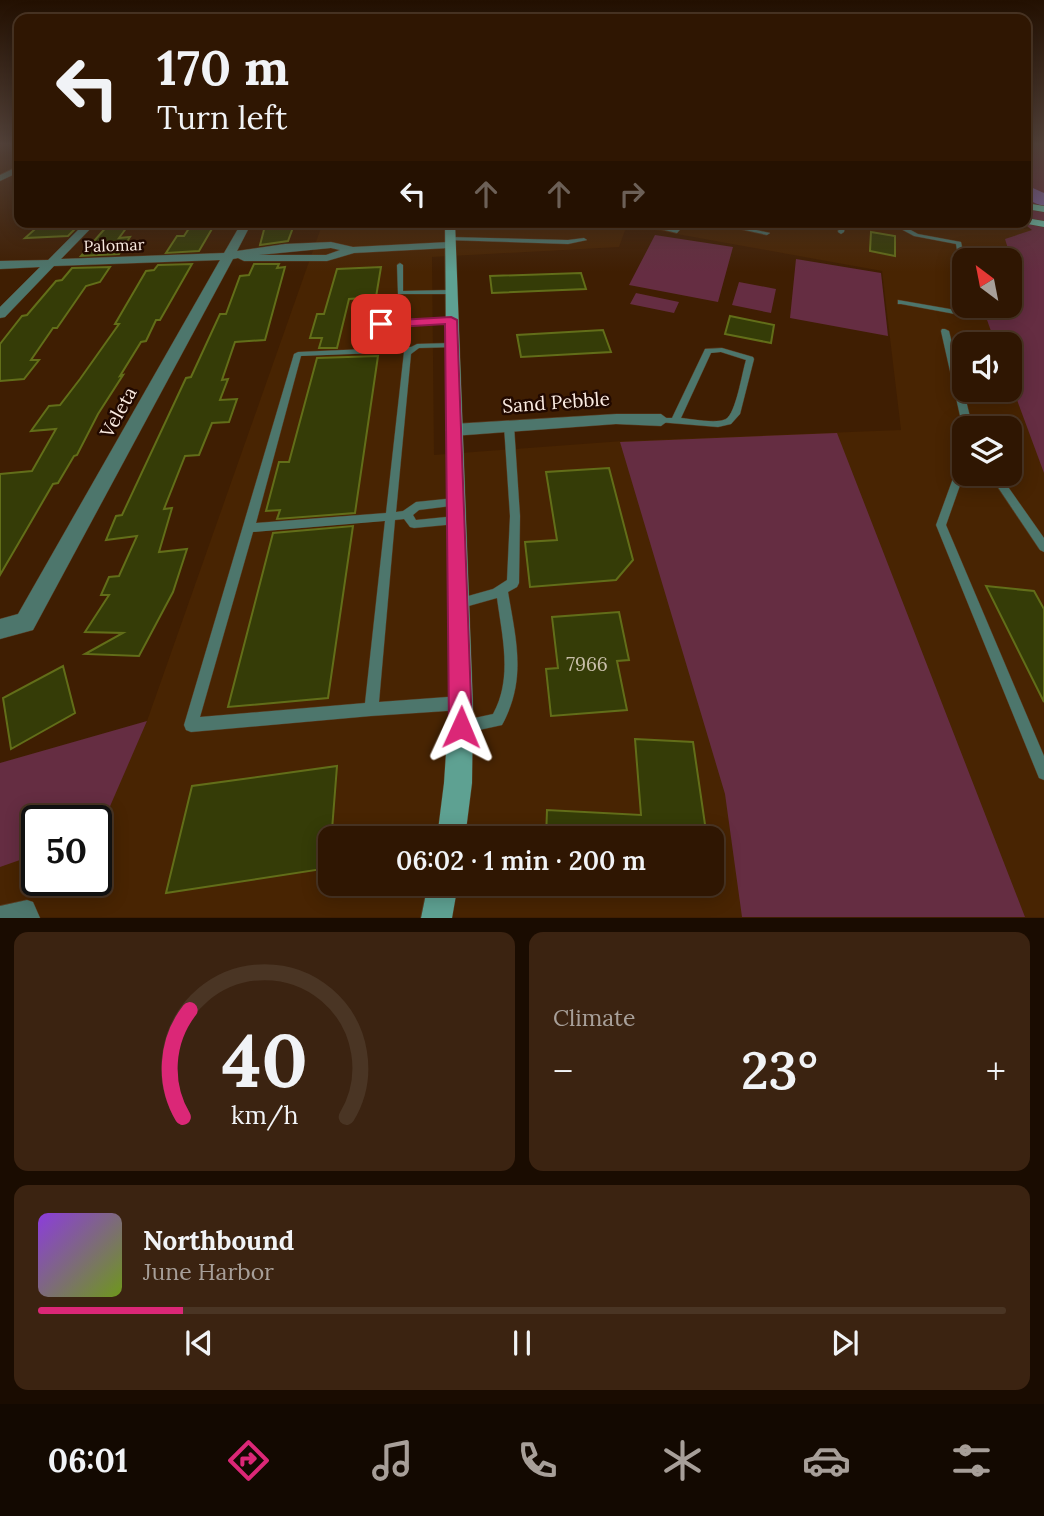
<!DOCTYPE html>
<html lang="en">
<head>
<meta charset="utf-8">
<style>
  :root { --surface:#2f1602; --page:#3b2311; --text:#f1f3f6; --muted:#a79f99; --line:#4a3524; --accent:#db2777 }
  body { margin:0; font-family:Lora,serif; background:var(--page); color:var(--text); height:100vh; display:flex; flex-direction:column; font-size:26px; white-space:nowrap }
  * { box-sizing:border-box; margin:0 }
  p { font-size:23px; color:var(--muted) }
  .icon { flex:none; width:38px; height:38px; fill:none; stroke:currentColor; stroke-width:2; stroke-linecap:round; stroke-linejoin:round }
  .map { position:relative; height:918px; overflow:hidden }
  .side { display:flex; flex-direction:column; gap:14px; padding:14px; background:#1a0c01; flex:1 }
  .side>* { flex:none }
  .top-card { position:absolute; left:14px; top:14px; width:1017px; height:214px; border-radius:14px; box-shadow:0 4px 18px #0003,0 0 0 2px var(--line); background:#2f1602; color:var(--text); overflow:hidden }
  .needle { width:46px; rotate:328deg }
  .tools { position:absolute; left:952px; top:248px; display:grid; gap:14px }
  .tools a { display:grid; place-items:center; width:70px; height:70px; border-radius:14px; background:var(--surface); box-shadow:0 4px 18px #0003,0 0 0 2px var(--line); font-size:35px }
  .speed { position:absolute; left:21px; top:805px; display:flex; gap:14px; font-size:35px; font-weight:700; text-align:center }
  .speed>* { display:grid; place-content:center; width:91px; height:91px; border-radius:50%; background:var(--surface); box-shadow:0 4px 18px #0003,0 0 0 2px var(--line); line-height:1 }
  .speed .limit { border:4px solid #111; border-radius:10px; background:#fff; color:#111 }
  .pin { position:absolute; display:grid; place-items:center; width:60px; height:60px; color:#fff; margin:-30px; border-radius:14px; box-shadow:0 4px 10px #0006 }
  .me { position:absolute; width:77px; margin:-38px; rotate:1deg; stroke-linejoin:round; filter:drop-shadow(0 0 5px #0008) }
  .turn { display:flex; align-items:center; gap:24px; height:147px; padding:0 28px; font-size:32px }
  .turn .icon { width:91px; height:91px; stroke-width:2.5 }
  .turn b { display:block; font-size:49px; line-height:60px }
  .lanes { display:flex; align-items:center; height:66px; padding:0 28px; background:#0003; justify-content:center; gap:35px; direction:ltr }
  .lanes .off { opacity:.35 }
  .big { font-size:52px; font-weight:600; line-height:1.1 }
  .side .card { flex:1; display:flex; flex-direction:column; justify-content:center; gap:10px; min-width:0; padding:0 24px; border-radius:14px; background:var(--page) }
  .side .dial { align-items:center; gap:0 }
  .dial svg { height:182px; overflow:visible; fill:none; stroke:var(--line); stroke-width:7; stroke-linecap:round; text-anchor:middle }
  .dial text { fill:var(--text); stroke:none }
  .song { display:flex; align-items:center; gap:21px }
  .cover { width:84px; height:84px; border-radius:10px; background:linear-gradient(135deg,hsl(270 70% 55%),hsl(80 70% 35%)) }
  .played { height:7px; border-radius:4px; background:linear-gradient(90deg,var(--accent) 15%,var(--line) 15%) }
  .keys { display:flex; justify-content:space-around; direction:ltr }
  .heat { display:flex; justify-content:space-between; align-items:center; font-size:38px; direction:ltr }
  .side .tiles { flex:1; display:grid; gap:14px; grid-template-columns:1fr 1fr }
  .card:last-child { grid-column:span 2 }
  .trip { position:absolute; left:318px; top:826px; width:406px; height:70px; border-radius:14px; background:var(--surface); box-shadow:0 4px 18px #0003,0 0 0 2px var(--line); font-weight:600; line-height:70px; text-align:center }
  .dock { display:flex; height:112px; justify-content:space-around; align-items:center; background:#130901; color:var(--muted) }
  .dock .icon { width:49px; height:49px }
  .dock .current { color:var(--accent) }
  .dock b { font-size:32px; color:var(--text) }
  .map>svg:first-child { display:block }
  .built { fill:#482402; fill-rule:evenodd }
  .green { fill:#652d42 }
  .lines { fill:none; stroke-linecap:round; stroke-linejoin:round }
  .river { fill:#8268b7; fill-rule:evenodd }
  .building { fill:#353c07; stroke:#626e19; stroke-width:2 }
  .service-casing { stroke:#593b21; stroke-width:1 }
  .minor-casing { stroke:#593b21; stroke-width:1 }
  .secondary-casing { stroke:#593b21; stroke-width:1 }
  .primary-casing { stroke:#593b21; stroke-width:1 }
  .service { fill:#4d766c; fill-rule:evenodd }
  .minor { fill:#4d766c; fill-rule:evenodd }
  .secondary { fill:#5ea192; fill-rule:evenodd }
  .primary { fill:#6bc3b0; fill-rule:evenodd }
  .route { fill:#db2777; stroke:#8e194d; stroke-width:2 }
  .labels { text-anchor:middle; stroke-width:5; stroke-linejoin:round; paint-order:stroke }
  .far-street-label { font-size:16px; fill:#fbece2; stroke:#210900 }
  .street-label { font-size:19px; fill:#fbece2; stroke:#210900 }
  .near-number-label { font-size:19px; fill:#cac0ab }
</style>
</head>
<body>
<div class="map">
<svg width="1044" height="918" viewBox="0 0 1044 918">
  <rect width="100%" height="100%" fill="#3f1e02"/>
  <path class="built" d="M323,222H983L1032,230L1022,294L1010,292V261H964V306H987V320L998,345H964V390H1010V374L1044,454V917H0V865L37,853V880H96V834L147,721ZM627,225L882,271L901,430L623,441L434,455L432,257L619,247ZM964,429H1010V474H964ZM331,838H712V884H331Z"/>
  <path class="green" d="M1026,144H1044V473L1010,381V345H996L987,320L988,306H1010V292L1022,294L1005,239L1032,230L1022,222H1026Z
    M655,235L733,247L718,302L629,285Z
    M796,259L881,273L888,336L790,318Z
    M739,282L776,289L771,313L732,305Z
    M636,293L679,302L674,313L630,304Z
    M837,433L1025,917H742L725,794L620,442Z
    M147,721L98,834L96,821H37V854L0,867V763Z"/>
  <g class="lines">
    <path class="river" d="M1026,185L1044,193V207L1026,199Z"/>
  </g>
  <path class="building" d="M43,222H82L68,236L25,238Z
    M193,222H216L199,251L166,253L177,236H184Z
    M266,222H295L288,241L260,245Z
    M130,223L119,238L130,237L119,254L81,256L108,225Z
    M871,232L895,236V256L870,251Z
    M192,264L160,320H156L146,341L141,342L120,376L123,375L98,414L77,455L74,456L58,483L53,484L0,575V474L32,471L56,429L31,431L49,406L60,405L80,379L119,324H115L146,271L154,270L158,265Z
    M254,264H279L277,268L285,267L265,340L235,342L222,380L228,379L220,400L237,399L229,422L212,423L199,455L185,456L164,509L172,508L159,552L187,549L173,592L139,656L85,654L123,633L85,632L109,595H101L109,577L119,576L137,536L106,540L116,516L122,515L186,378L191,377L220,314H226L240,276L249,275Z
    M110,267L100,282L86,286L57,328H53L31,360H39L24,379L0,381V344L22,316L27,315L56,281L62,280L72,268Z
    M381,267L376,297L349,299L337,348H319L322,338H310L317,314H324L337,269Z
    M581,273L586,289L492,293L490,276Z
    M730,316L774,325L771,343L725,334Z
    M603,330L611,352L521,357L517,335Z
    M378,356L355,513L277,519L280,510L266,511L279,462H289L317,358Z
    M609,468L633,560L616,580L530,587L525,542L557,540L546,472Z
    M353,526L328,698L228,707L273,533Z
    M986,586L1034,591L1044,609V702Z
    M619,612L629,660L617,661L627,710L551,716L546,669L558,668L552,617Z
    M63,666L75,713L11,749L3,698Z
    M635,739L693,742L707,838H546L547,810L641,815Z
    M337,766L329,868L166,893L192,786Z"/>
  <g class="lines">
    <g class="service-casing">
      <path id="service" d="M631,222H644L676,229L681,222H687L677,233Z
        M708,222H721L770,233L767,235Z
        M840,222H846L844,232L841,234L838,232Z
        M888,222H896L918,234L961,242L965,261L964,276L961,274L956,244L914,236Z
        M449,237L568,240L584,238L587,240L568,244L447,240V238Z
        M400,263L403,265V291L450,290L453,292L450,294H398L397,265Z
        M898,300L967,312L965,306H973L975,315L971,317L901,304H898Z
        M451,318L455,320L454,322L362,328L358,326L362,324Z
        M942,329H945L949,331L973,429H964V430L963,429L941,331Z
        M451,343H454V347L419,348L411,354L396,512L403,511L416,502L455,498L459,499L460,502L459,505L419,510L413,515L416,520L456,516L460,517L461,520L460,523L456,524L414,528L410,527L404,519L395,520L379,702L461,696L466,698L468,703L466,708L461,710L371,716L191,732L186,730L184,725L294,354L298,352L411,347L417,344ZM404,352L386,513L256,523L301,356ZM385,521L365,703L200,717L253,532Z
        M722,348L753,357L754,359L740,414L731,424L718,427L658,422L657,420L658,418H672L705,349ZM721,352L746,360C742,373 736,413 726,419C717,424 691,419 681,418L711,353Z
        M509,423L514,426L520,516L519,583L517,587L508,592C516,640 527,679 502,725L461,734L456,732L454,727L456,722L493,714C513,678 502,636 497,598L458,609L454,608L452,604L454,600L493,589L507,580L510,516L504,426Z
        M964,459V474L946,525L1044,756V780L1039,778L936,525L959,462L961,460Z
        M989,474H999L1044,538V552L1040,550Z
        M27,900L33,902L40,918H0V906Z"/>
    </g>
    <g class="minor-casing">
      <path id="minor" d="M19,166V172L0,181V175Z
        M86,222H97L61,259L224,253L242,222H252L237,251L285,244L331,242L353,247L449,242L455,245L449,248L354,253L327,261H244L238,258L233,259L33,630L0,639V619L18,614L220,260L54,266L5,317L0,318V307L40,267L0,269V261L48,260ZM331,248L340,250L326,255H259Z
        M616,414H661L669,420L661,426L616,424L453,436L445,430L453,424Z"/>
    </g>
    <g class="secondary-casing">
      <path id="secondary" d="M445,222H455L473,708L472,783L465,838H437L444,783L449,708Z
        M428,884H458L452,918H421Z"/>
    </g>
    <g class="primary-casing">
      <path id="primary" d="M1026,203L1044,206V212L1026,209Z
        M1026,218L1044,221V227L1022,223Z"/>
    </g>
    <use href="#service" class="service"/>
    <use href="#minor" class="minor"/>
    <use href="#secondary" class="secondary"/>
    <use href="#primary" class="primary"/>
  </g>
  <linearGradient id="sky" x2="0" y2="1"><stop stop-color="#231001"/><stop offset="0.53" stop-color="#524139"/><stop offset="1" stop-color="#524139" stop-opacity="0"/></linearGradient>
  <rect width="1044" height="272" fill="url(#sky)"/>
  <path class="route" d="M451,317L457,320L472,727L469,736L461,739L452,736L449,727L445,324L381,328L375,324L381,321Z"/>
  <g class="labels">
    <g class="far-street-label">
      <text transform="translate(114 245) rotate(-2)" y="6">Palomar</text>
    </g>
    <g class="street-label">
      <text transform="translate(556 402) rotate(-4)" y="7">Sand Pebble</text>
      <text transform="translate(118 412) rotate(-61)" y="7">Veleta</text>
    </g>
    <g class="near-number-label">
      <text x="587" y="671">7966</text>
    </g>
  </g>
</svg>
<div class="tools">
<a><svg class="needle" viewBox="-14 -14 28 28"><path d="M0-13l5 13h-10z" fill="#e53935"/><path d="M0 13l5-13h-10z" fill="#a79f99"/></svg></a>
<a><svg class="icon" aria-label="sound" viewBox="0 0 24 24"><path d="M4 9h4l5-4v14l-5-4H4zM17 9q2 3 0 6"/></svg></a>
<a><svg class="icon" aria-label="layers" viewBox="0 0 24 24"><path d="M12 4l9 5-9 5-9-5zM3 14l9 5 9-5"/></svg></a>
</div>
<div class="speed"><div class="limit">50</div></div>
<div class="pin" style="left:381px;top:324px;background:#d93025"><svg class="icon" aria-label="arrive" viewBox="0 0 24 24"><path d="M6 21V4h12l-3 4 3 4H6"/></svg></div>
<svg class="me" style="left:461px;top:727px" viewBox="-20 -20 40 40"><path d="M0-17L14 15 0 8-14 15z" fill="#db2777" stroke="#fff" stroke-width="4"/></svg>
<div class="trip">06:02 · 1 min · 200 m</div>
<div class="top-card">
<div class="turn"><svg class="icon" aria-label="left" viewBox="0 0 24 24"><path d="M17 20v-9H6M10 6l-5 5 5 5"/></svg><div><b>170 m</b>Turn left</div></div>
<div class="lanes"><svg class="icon" aria-label="left" viewBox="0 0 24 24"><path d="M17 20v-9H6M10 6l-5 5 5 5"/></svg><svg class="icon off" aria-label="ahead" viewBox="0 0 24 24"><path d="M12 20V5M6 11l6-6 6 6"/></svg><svg class="icon off" aria-label="ahead" viewBox="0 0 24 24"><path d="M12 20V5M6 11l6-6 6 6"/></svg><svg class="icon off" aria-label="right" viewBox="0 0 24 24"><path d="M7 20v-9h11M14 6l5 5-5 5"/></svg></div>
</div>
</div>
<section class="side">
<div class="tiles">
<div class="card dial"><svg viewBox="0 0 100 80">
<path d="M14 69A42 42 0 1 1 86 69"/>
<path d="M14 69A42 42 0 0 1 17 22" stroke="#db2777"/>
<text x="50" y="56" font-size="32" font-weight="700">40</text>
<text x="50" y="72" font-size="11">km/h</text>
</svg></div>
<div class="card"><p>Climate</p>
<div class="heat"><a>−</a><b class="big">23°</b><a>+</a></div>
</div>
<div class="card">
<div class="song"><i class="cover"></i><div><b>Northbound</b><p>June Harbor</p></div></div>
<div class="played"></div>
<div class="keys"><svg class="icon" aria-label="previous" viewBox="0 0 24 24"><path d="M18 5L8 12l10 7zM5 5v14"/></svg><svg class="icon" aria-label="pause" viewBox="0 0 24 24"><path d="M8 5v14M16 5v14"/></svg><svg class="icon" aria-label="next" viewBox="0 0 24 24"><path d="M6 5l10 7-10 7zM19 5v14"/></svg></div>
</div>
</div>
</section>
<nav class="dock">
<b>06:01</b>
<svg class="icon current" aria-label="directions" viewBox="0 0 24 24"><path d="M12 3l9 9-9 9-9-9zM9 14v-3h6M13 9l2 2-2 2"/></svg>
<svg class="icon" aria-label="music" viewBox="0 0 24 24"><path d="M9 18V5l10-2v13"/><circle cx="6" cy="18" r="3"/><circle cx="16" cy="16" r="3"/></svg>
<svg class="icon" aria-label="phone" viewBox="0 0 24 24"><path d="M5 4h4l2 5-3 2q2 4 5 5l2-3 5 2v4C11 20 4 13 5 4z"/></svg>
<svg class="icon" aria-label="climate" viewBox="0 0 24 24"><path d="M12 3v18M4 7l16 10M4 17L20 7"/></svg>
<svg class="icon" aria-label="car" viewBox="0 0 24 24"><path d="M5 17H2v-5l4-1 3-4h7l3 4 3 1v5h-3M9 17h6M6 11h13"/><circle cx="7" cy="17" r="2"/><circle cx="17" cy="17" r="2"/></svg>
<svg class="icon" aria-label="filters" viewBox="0 0 24 24"><path d="M4 7h16M4 17h16"/><circle cx="9" cy="7" r="2"/><circle cx="15" cy="17" r="2"/></svg>
</nav>
</body>
</html>
